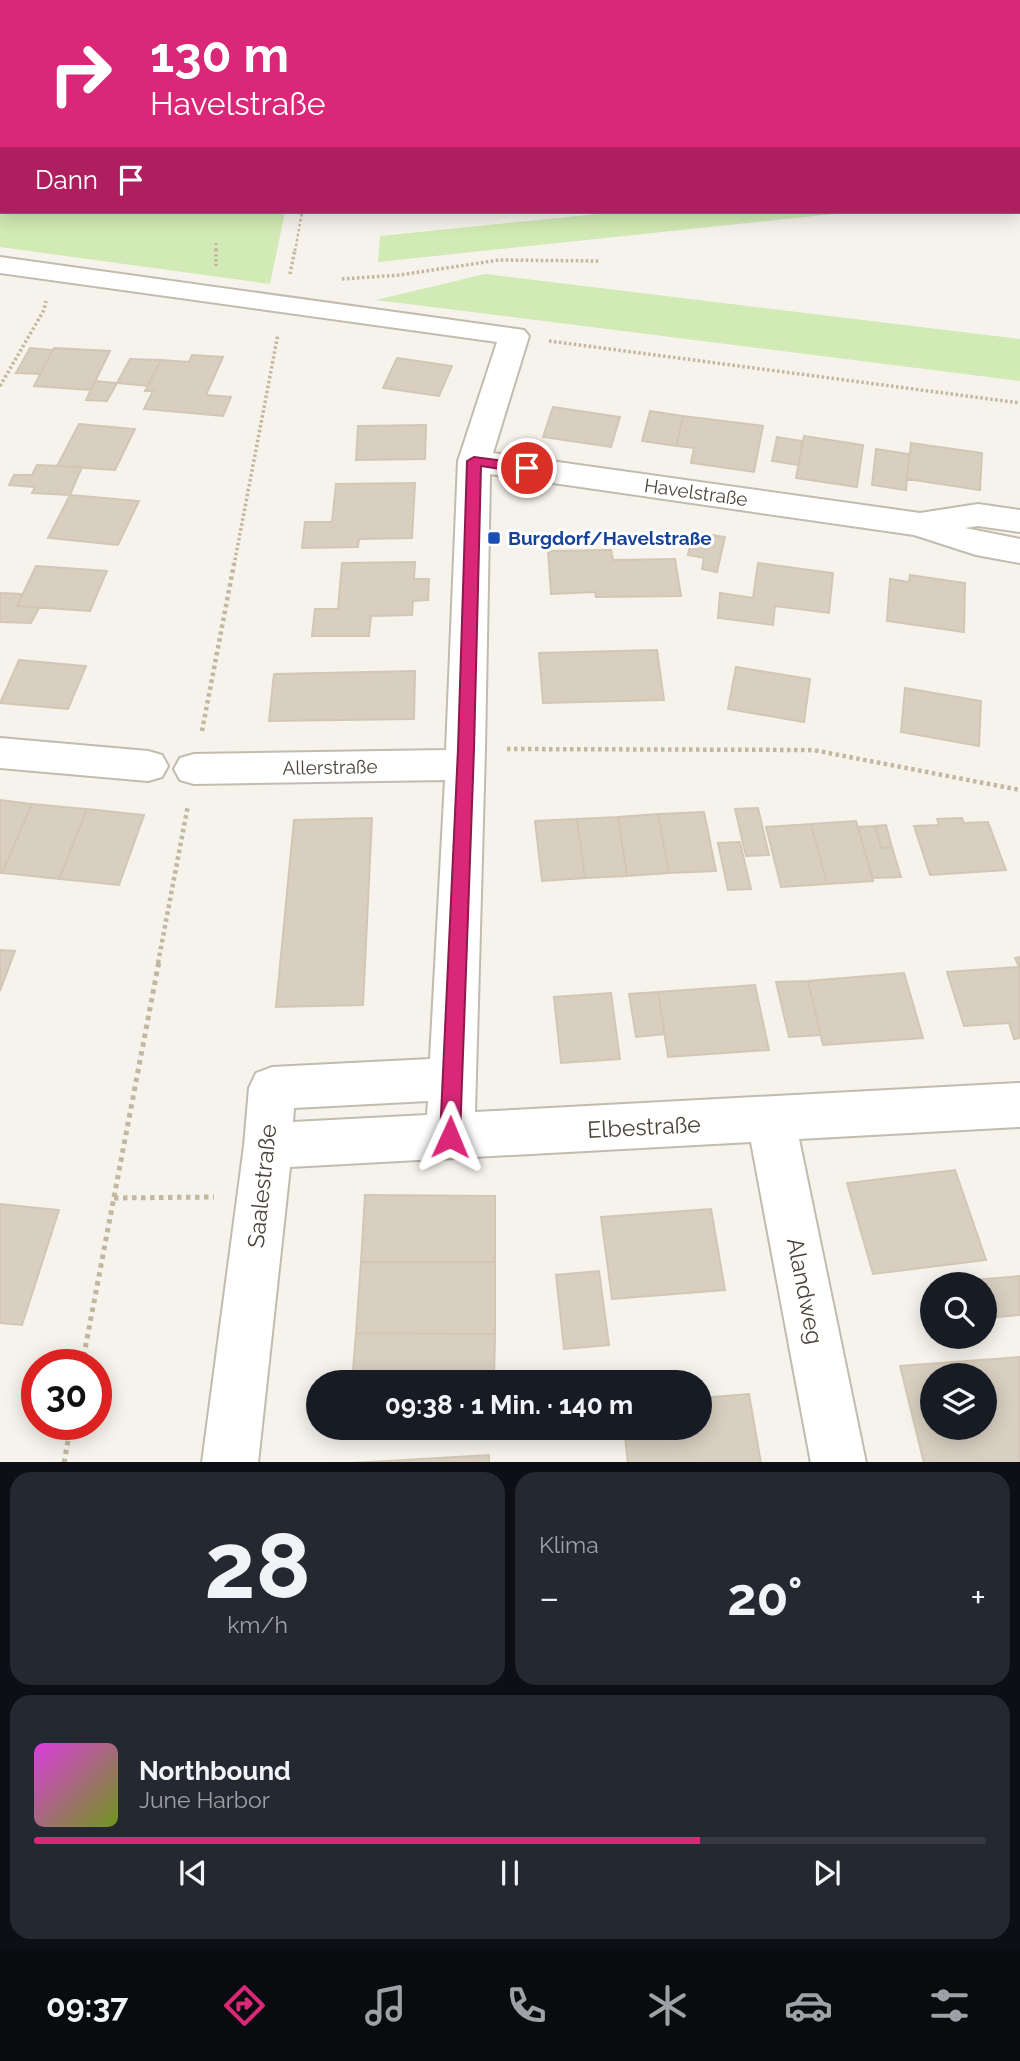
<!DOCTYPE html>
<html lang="de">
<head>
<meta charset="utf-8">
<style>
  :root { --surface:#171b24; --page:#242831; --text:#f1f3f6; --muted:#9ea1a6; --line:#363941; --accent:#db2777 }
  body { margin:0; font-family:Raleway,sans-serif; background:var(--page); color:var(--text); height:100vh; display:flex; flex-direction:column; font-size:26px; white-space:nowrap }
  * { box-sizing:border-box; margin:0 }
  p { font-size:23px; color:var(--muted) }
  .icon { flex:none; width:38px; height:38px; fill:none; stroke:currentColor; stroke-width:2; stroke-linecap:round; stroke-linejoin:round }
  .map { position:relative; height:1462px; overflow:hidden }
  .sheet { display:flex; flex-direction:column; gap:10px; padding:10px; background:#0d0f14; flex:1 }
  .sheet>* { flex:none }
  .guide { position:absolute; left:0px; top:0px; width:1020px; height:214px; box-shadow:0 4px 18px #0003; background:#db2777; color:#fff; overflow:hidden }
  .buttons { position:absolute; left:920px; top:1272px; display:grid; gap:14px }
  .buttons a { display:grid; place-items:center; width:77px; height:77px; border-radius:50%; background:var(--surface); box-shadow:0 4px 18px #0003; font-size:35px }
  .speed { position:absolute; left:21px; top:1349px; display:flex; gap:14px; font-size:35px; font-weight:700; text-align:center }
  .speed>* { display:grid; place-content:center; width:91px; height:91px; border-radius:50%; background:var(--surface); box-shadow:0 4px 18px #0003; line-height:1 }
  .speed .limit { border:10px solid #d22; background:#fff; color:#111 }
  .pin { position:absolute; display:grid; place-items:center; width:60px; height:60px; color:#fff; margin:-30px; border:4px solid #fff; border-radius:50%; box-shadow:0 2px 7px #0007 }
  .me { position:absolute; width:77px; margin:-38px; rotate:1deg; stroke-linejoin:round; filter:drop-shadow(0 0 5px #0008) }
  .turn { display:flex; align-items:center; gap:24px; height:147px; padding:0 35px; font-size:32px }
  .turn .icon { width:91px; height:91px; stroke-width:2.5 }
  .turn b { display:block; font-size:49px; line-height:60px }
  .then { display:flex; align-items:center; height:66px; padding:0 35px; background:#0003; gap:14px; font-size:26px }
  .big { font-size:52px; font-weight:700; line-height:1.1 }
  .sheet .widget { flex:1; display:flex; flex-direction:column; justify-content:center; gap:10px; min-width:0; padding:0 24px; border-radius:21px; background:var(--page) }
  .sheet .dial { align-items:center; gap:0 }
  .dial b { font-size:91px; line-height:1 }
  .song { display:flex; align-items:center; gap:21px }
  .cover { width:84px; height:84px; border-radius:10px; background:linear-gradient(135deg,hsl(300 70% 55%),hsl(80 70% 35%)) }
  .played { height:7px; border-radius:4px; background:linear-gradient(90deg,var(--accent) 70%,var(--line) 70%) }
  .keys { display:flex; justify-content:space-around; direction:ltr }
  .heat { display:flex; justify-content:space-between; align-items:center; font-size:38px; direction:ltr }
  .sheet .tiles { flex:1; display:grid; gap:10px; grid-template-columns:1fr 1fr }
  .widget:last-child { grid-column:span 2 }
  .trip { position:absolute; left:306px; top:1370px; width:406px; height:70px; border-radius:35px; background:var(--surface); box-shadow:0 4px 18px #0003; font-weight:700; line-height:70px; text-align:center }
  .dock { display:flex; height:112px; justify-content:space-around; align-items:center; background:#090b0e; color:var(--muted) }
  .dock .icon { width:49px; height:49px }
  .dock .on { color:var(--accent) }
  .dock b { font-size:32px; color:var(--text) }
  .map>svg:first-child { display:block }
  .green { fill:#d2eab5 }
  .water { fill:#a9d4f2 }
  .building { fill:#d8cfc1; stroke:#d3c7b4; stroke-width:2; fill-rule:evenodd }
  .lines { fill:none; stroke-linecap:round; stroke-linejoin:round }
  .minor-casing { stroke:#c2bbae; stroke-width:4 }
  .path-far3 { stroke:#c4b79f; stroke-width:2.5; stroke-dasharray:2.5 2.5; stroke-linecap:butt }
  .path-far2 { stroke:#c4b79f; stroke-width:3.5; stroke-dasharray:2.5 2.5; stroke-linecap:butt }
  .path-far1 { stroke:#c4b79f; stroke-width:4.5; stroke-dasharray:3.5 3.5; stroke-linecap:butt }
  .path { stroke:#c4b79f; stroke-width:5; stroke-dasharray:4.5 4.5; stroke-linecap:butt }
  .minor { fill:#fff; fill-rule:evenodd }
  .route { fill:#db2777; stroke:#8e194d; stroke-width:2 }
  .transit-dot { fill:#1a4fb4; stroke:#fff; stroke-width:2.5 }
  .labels { text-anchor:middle; stroke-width:6; stroke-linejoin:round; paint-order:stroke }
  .street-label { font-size:19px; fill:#4b4439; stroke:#fff }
  .transit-label { font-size:19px; font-weight:bold; fill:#164399; stroke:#fff; text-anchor:start }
  .near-street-label { font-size:23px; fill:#4b4439; stroke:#fff }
</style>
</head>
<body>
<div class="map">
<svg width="1020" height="1463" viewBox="0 0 1020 1463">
  <rect width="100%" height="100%" fill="#f6f3ec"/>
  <path class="green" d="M0,51L2,212H285L270,284L0,247Z
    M617,212H853L378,262L380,236Z
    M485,274L1020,339V381L376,300Z"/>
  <path class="water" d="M0,0H236L2,2L0,51Z"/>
  <path class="building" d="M30,348L53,350L40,374L16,373Z
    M54,348L110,351L91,390L34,386Z
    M192,355L223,357L206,395L231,397L223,416L144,409L153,391H145L161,360L189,362Z
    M397,358L452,366L439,396L383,388Z
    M130,359L161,360L148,386L117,383Z
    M95,381L117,383L107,401L86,400Z
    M553,407L620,417L611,447L543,437Z
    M650,411L683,416L676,446L642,441Z
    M683,416L763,426L754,472L691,463L694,448L676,446Z
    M79,424L135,429L115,470L57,466Z
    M426,425L425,459L356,460L358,426Z
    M804,436L863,445L857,487L796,478Z
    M777,437L802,441L799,465L772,461Z
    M911,443L982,453L980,490L907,479Z
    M876,449L909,454L906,490L872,485Z
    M37,465L82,467L70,495L32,493L35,487L9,485L14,475H32Z
    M415,483L412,538L359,539L358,547L302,548L305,522H332L336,484Z
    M70,495L139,501L118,545L48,538Z
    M693,532L725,537L717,572L702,569L704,558L688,555Z
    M611,550L613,560L675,559L681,596L596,597L595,592L551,594L548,551Z
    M415,562L414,579H429L428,600L413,601L412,615L371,616L369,636H312L315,609H338L342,563Z
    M758,563L833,573L829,613L775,606L773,625L718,618L720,593L753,598Z
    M36,566L107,571L90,611L17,606Z
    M910,575L965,583L964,632L887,621L890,579L909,582Z
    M0,593L22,594L17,606L39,608L31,623L0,622Z
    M657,650L664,700L543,703L539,653Z
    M19,660L86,666L68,709L0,703Z
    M736,667L810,679L804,722L728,709Z
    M415,671L414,719L269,721L274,674Z
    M905,688L981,701L979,746L901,732Z
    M0,800L32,804L2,873H0Z
    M32,804L87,809L59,879L2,873Z
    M758,808L769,855L746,856L735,809Z
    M87,809L144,815L119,885L59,879Z
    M704,812L716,871L669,873L658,814Z
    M658,814L669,873L627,876L618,817Z
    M618,817L627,876L585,878L577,819Z
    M372,818L363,1005L276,1007L294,820Z
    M962,818L964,823L988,822L1006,870L930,875L914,826L939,825L937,819Z
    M577,819L585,878L542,881L535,821Z
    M856,821L873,881L827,884L811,824Z
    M811,824L827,884L781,887L766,827Z
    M886,825L892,847L881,848L875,826Z
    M875,826L881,848L892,847L901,877L873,878L858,827Z
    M740,842L751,889L728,890L718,843Z
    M0,950L15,951L0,991Z
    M1020,957V1038L1014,1039L1009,1023L964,1026L947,972L1019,967L1015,958Z
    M904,973L923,1038L823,1045L808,981Z
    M808,981L821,1035L789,1037L776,982Z
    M755,985L769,1050L668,1057L658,992Z
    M658,992L665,1034L636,1037L629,994Z
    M611,993L620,1059L561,1063L554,997Z
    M955,1170L986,1260L873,1274L847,1183Z
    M365,1195L495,1196V1262H361Z
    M0,1204L59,1210L22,1325L0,1323Z
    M711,1209L725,1290L612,1299L601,1217Z
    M361,1262H495V1334L356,1333Z
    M599,1271L609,1345L564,1349L556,1275Z
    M1020,1276V1315L985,1318V1284H975L973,1280Z
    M356,1333L495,1334L494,1382H352Z
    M1020,1357V1463H924L900,1366ZM933,1376H985V1428H933Z
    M749,1394L761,1463H628L624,1428H700V1398Z
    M489,1455V1463H352Z"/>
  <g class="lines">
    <g class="minor-casing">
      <path id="minor" d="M0,257L524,330L529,336L493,453L920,513L978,504L1020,510V532L978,526L965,528L1020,539V563L976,555L914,535L490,474L485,749L475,1112L1020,1083V1127L799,1139L866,1463H811L751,1142L290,1167L258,1463H202L244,1146L249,1088L256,1073L272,1067L430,1059L445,780L194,784L180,780L174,769L180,758L194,754L446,750L458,461L497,342L0,273ZM428,1101L427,1115L293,1122L294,1108Z
        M0,738L148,751L162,755L168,766L162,777L148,781L0,768Z"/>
    </g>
    <path class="path-far3" d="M216,243V251
      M295,251L302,212"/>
    <path class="path-far2" d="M216,249V266
      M290,274L295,249
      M342,279L400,275L499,260L599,261
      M549,341L1020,403
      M0,386L44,310L46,301
      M234,565L278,334"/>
    <path class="path-far1" d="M202,731L234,564
      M507,749L813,750L1020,790
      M158,963L188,805"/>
    <path class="path" d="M114,1198L214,1197
      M82,1365L159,961
      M64,1463L71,1424"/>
    <use href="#minor" class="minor"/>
  </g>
  <path class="route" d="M474,457L527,464L534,468L527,473L481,466L474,749L460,1137L457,1143L450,1146L443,1143L440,1137L458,749L467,461Z"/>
  <rect class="transit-dot" x="487" y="531" width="14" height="14" rx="3.5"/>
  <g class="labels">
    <g class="street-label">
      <text transform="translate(696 492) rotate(8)" y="7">Havelstraße</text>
      <text transform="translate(330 767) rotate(-1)" y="7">Allerstraße</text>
    </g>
    <g class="transit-label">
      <text x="508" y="545">Burgdorf/Havelstraße</text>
    </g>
    <g class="near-street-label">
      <text transform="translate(644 1127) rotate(-3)" y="8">Elbestraße</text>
      <text transform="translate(262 1186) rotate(-84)" y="8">Saalestraße</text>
      <text transform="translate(805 1291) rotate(79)" y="8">Alandweg</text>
    </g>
  </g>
</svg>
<div class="buttons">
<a><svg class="icon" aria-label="search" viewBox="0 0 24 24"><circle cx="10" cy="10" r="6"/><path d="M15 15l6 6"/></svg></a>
<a><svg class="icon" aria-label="layers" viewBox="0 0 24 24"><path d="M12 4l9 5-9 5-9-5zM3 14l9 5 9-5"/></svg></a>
</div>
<div class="speed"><div class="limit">30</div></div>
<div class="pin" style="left:527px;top:468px;background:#d93025"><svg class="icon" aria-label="arrive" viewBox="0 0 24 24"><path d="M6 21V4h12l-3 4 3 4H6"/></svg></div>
<svg class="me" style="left:450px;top:1137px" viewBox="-20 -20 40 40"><path d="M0-17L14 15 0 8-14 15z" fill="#db2777" stroke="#fff" stroke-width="4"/></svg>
<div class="trip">09:38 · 1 Min. · 140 m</div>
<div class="guide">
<div class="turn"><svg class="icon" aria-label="right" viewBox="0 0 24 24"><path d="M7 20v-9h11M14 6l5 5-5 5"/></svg><div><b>130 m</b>Havelstraße</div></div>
<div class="then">Dann<svg class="icon" aria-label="arrive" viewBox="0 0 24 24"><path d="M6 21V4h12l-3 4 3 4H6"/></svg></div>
</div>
</div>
<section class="sheet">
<div class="tiles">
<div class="widget dial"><b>28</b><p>km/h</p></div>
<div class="widget"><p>Klima</p>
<div class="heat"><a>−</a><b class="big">20°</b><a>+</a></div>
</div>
<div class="widget">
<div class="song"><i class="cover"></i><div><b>Northbound</b><p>June Harbor</p></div></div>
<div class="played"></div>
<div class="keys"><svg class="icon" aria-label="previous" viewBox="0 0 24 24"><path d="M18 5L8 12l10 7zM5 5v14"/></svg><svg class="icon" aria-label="pause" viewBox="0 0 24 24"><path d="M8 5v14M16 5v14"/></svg><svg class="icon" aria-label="next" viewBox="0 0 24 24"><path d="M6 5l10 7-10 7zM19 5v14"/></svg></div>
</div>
</div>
</section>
<nav class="dock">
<b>09:37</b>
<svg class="icon on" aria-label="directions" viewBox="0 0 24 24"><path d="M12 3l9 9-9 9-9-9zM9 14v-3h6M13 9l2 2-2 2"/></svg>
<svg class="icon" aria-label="music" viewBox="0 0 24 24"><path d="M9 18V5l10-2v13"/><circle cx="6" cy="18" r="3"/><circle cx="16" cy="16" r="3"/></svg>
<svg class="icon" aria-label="phone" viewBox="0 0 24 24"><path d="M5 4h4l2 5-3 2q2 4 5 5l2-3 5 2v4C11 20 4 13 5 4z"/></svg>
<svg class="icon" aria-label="climate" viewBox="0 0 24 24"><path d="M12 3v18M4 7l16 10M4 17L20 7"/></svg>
<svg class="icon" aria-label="car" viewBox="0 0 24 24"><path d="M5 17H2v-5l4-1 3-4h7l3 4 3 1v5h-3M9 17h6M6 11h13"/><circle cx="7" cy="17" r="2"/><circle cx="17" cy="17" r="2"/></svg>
<svg class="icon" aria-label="filters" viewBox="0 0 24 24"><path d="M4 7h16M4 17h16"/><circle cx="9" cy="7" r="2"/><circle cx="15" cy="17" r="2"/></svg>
</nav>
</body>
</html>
